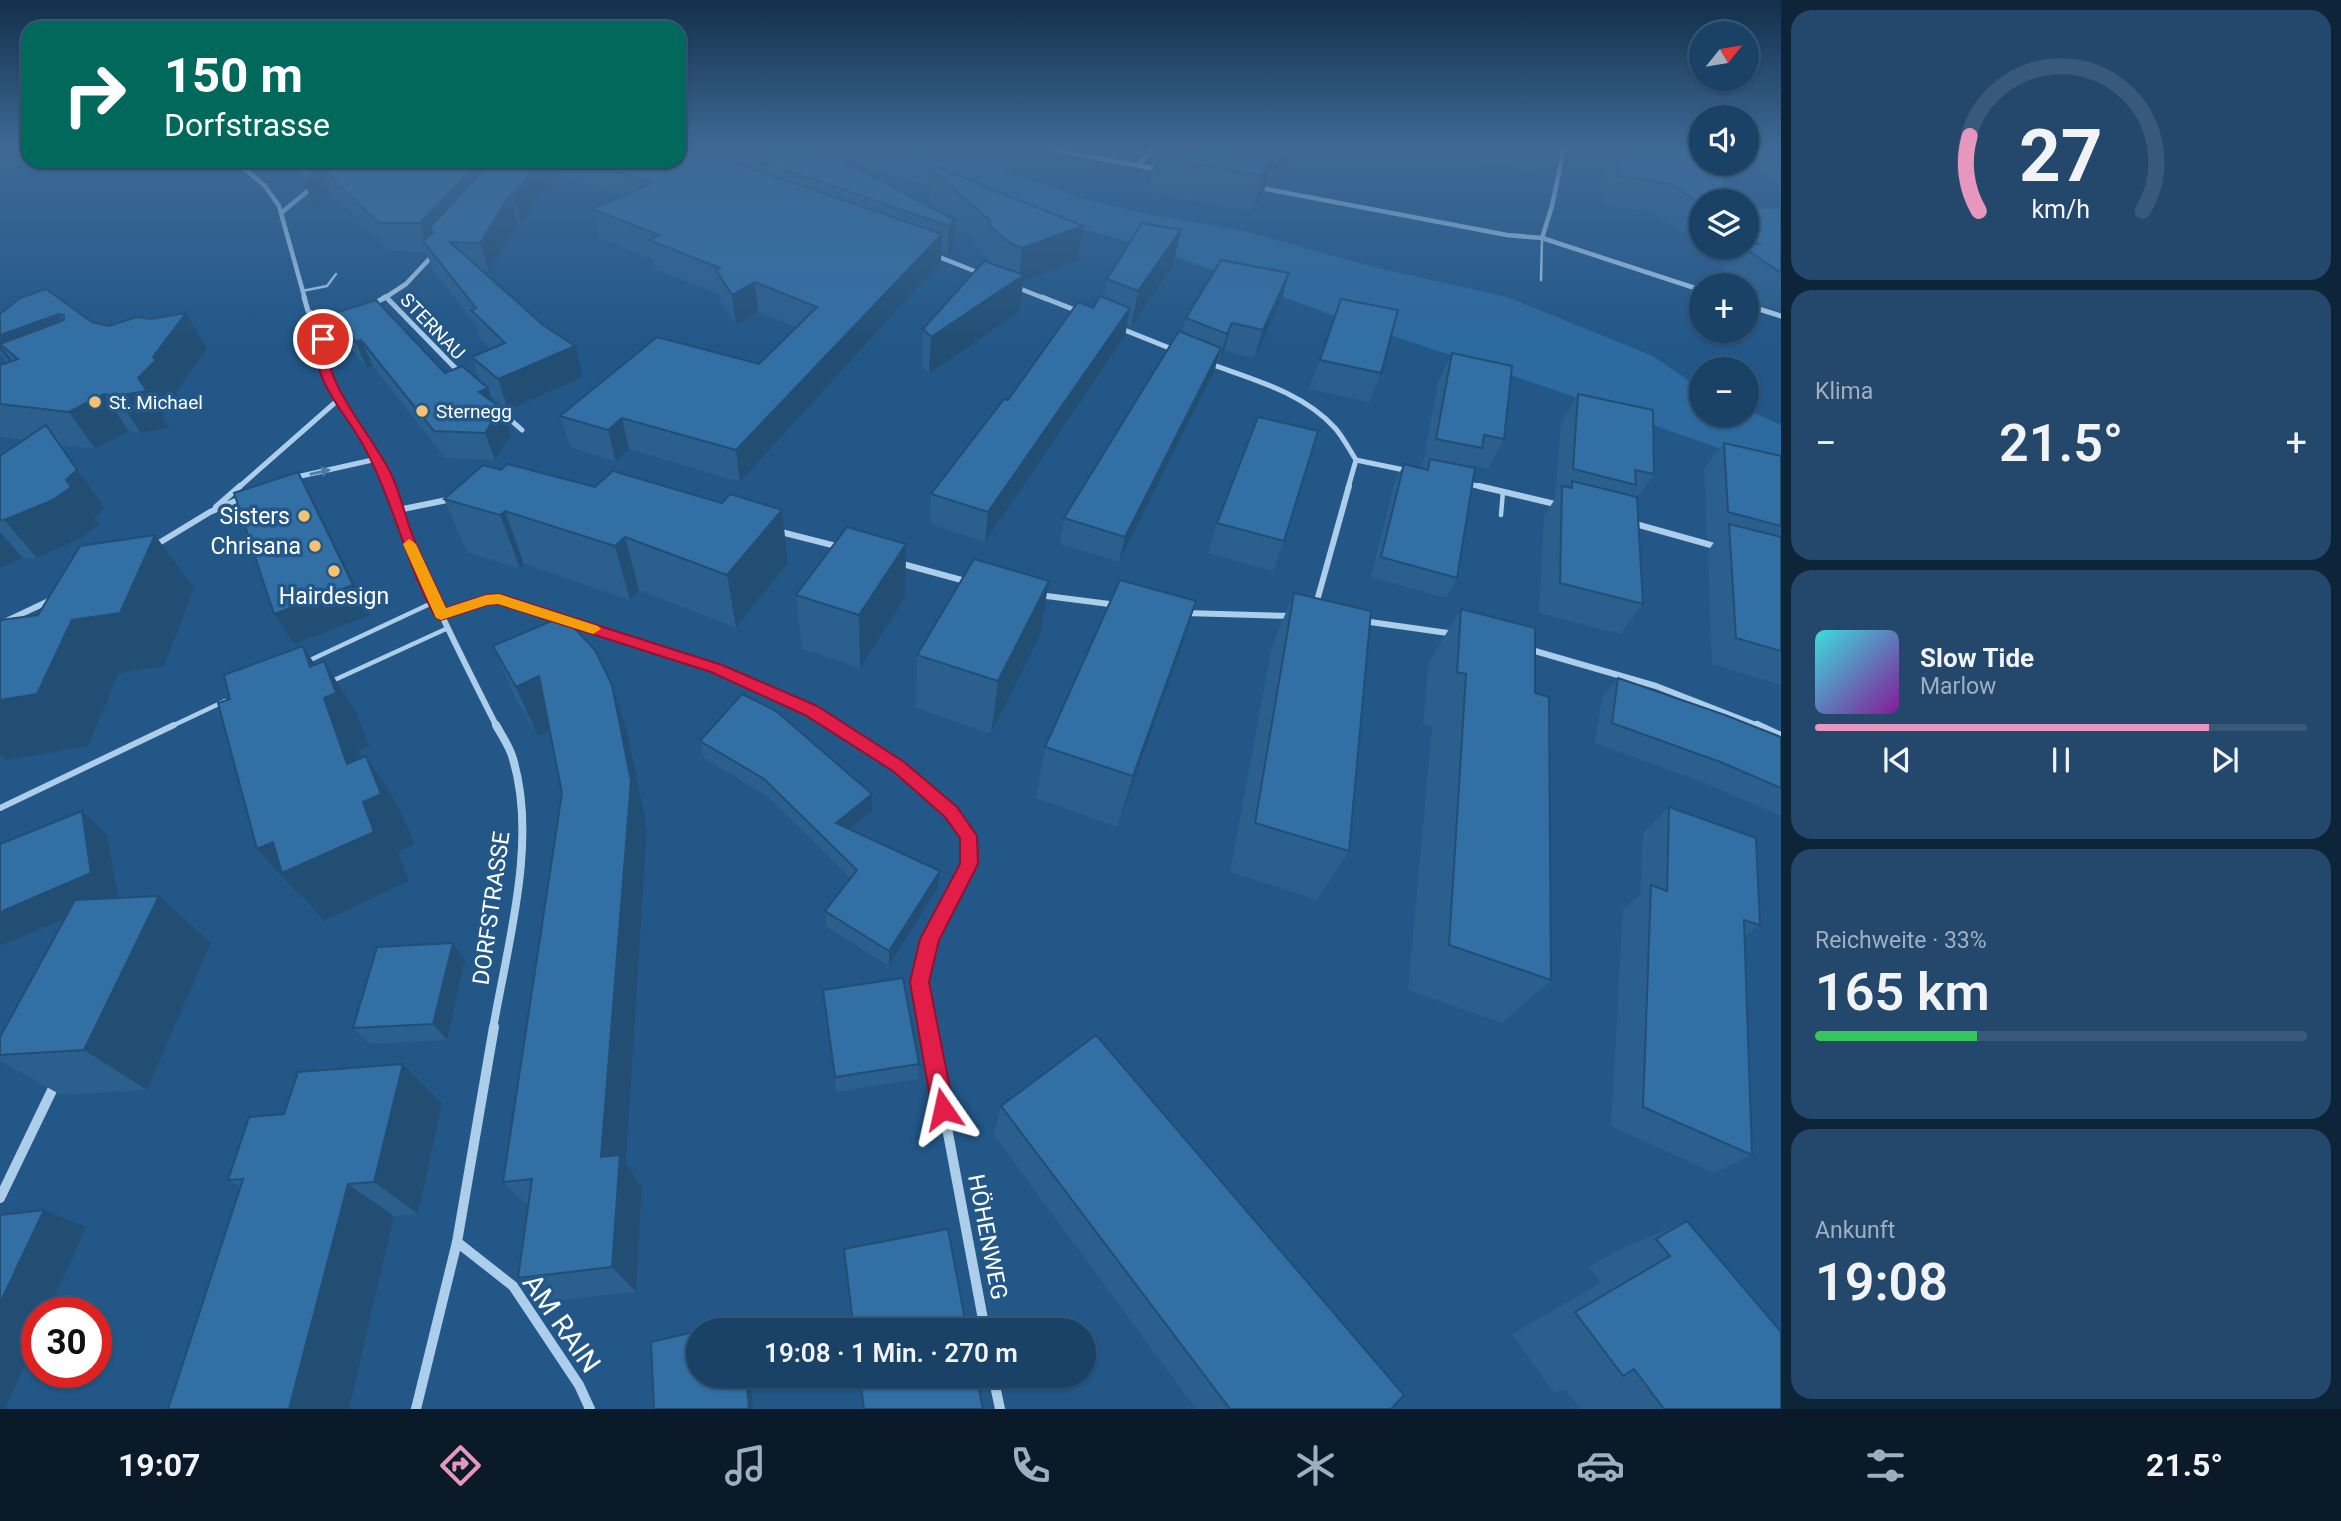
<!DOCTYPE html>
<html lang="de">
<head>
<meta charset="utf-8">
<style>
  :root { --surface:#1a4166; --page:#23486c; --text:#f1f3f6; --muted:#9fafbf; --line:#385a7a; --accent:#e797bd }
  body { margin:0; font-family:Roboto,sans-serif; background:var(--page); color:var(--text); height:100vh; display:flex; flex-direction:column; font-size:26px; white-space:nowrap }
  * { box-sizing:border-box; margin:0 }
  p { font-size:23px; color:var(--muted) }
  .icon { flex:none; width:38px; height:38px; fill:none; stroke:currentColor; stroke-width:2; stroke-linecap:round; stroke-linejoin:round }
  .map { position:relative; flex:1; overflow:hidden }
  .sheet { display:flex; flex-direction:column; gap:10px; padding:10px; background:#0e2438; width:560px }
  .sheet>* { flex:none }
  .banner { position:absolute; left:21px; top:21px; width:665px; height:147px; border-radius:21px; box-shadow:0 2px 5px #0004,0 0 0 2px var(--line); background:#00695c; color:#fff; overflow:hidden }
  .needle { width:46px; rotate:60deg }
  .buttons { position:absolute; left:1689px; top:21px; display:grid; gap:14px }
  .buttons a { display:grid; place-items:center; width:70px; height:70px; border-radius:50%; background:var(--surface); box-shadow:0 2px 5px #0004,0 0 0 2px var(--line); font-size:35px }
  .speed { position:absolute; left:21px; top:1297px; display:flex; gap:14px; font-size:35px; font-weight:700; text-align:center }
  .speed>* { display:grid; place-content:center; width:91px; height:91px; border-radius:50%; background:var(--surface); box-shadow:0 2px 5px #0004,0 0 0 2px var(--line); line-height:1 }
  .speed .limit { border:10px solid #d22; background:#fff; color:#111 }
  .pin { position:absolute; display:grid; place-items:center; width:60px; height:60px; color:#fff; margin:-30px; border:4px solid #fff; border-radius:50%; box-shadow:0 2px 7px #0007 }
  .me { position:absolute; width:77px; margin:-38px; rotate:349deg; stroke-linejoin:round; filter:drop-shadow(0 0 5px #0008) }
  .turn { display:flex; align-items:center; gap:24px; height:147px; padding:0 28px; font-size:32px }
  .turn .icon { width:91px; height:91px; stroke-width:2.5 }
  .turn b { display:block; font-size:49px; line-height:60px }
  .big { font-size:52px; font-weight:600; line-height:1.1 }
  .sheet .card { flex:1; display:flex; flex-direction:column; justify-content:center; gap:10px; min-width:0; padding:0 24px; border-radius:21px; background:var(--page) }
  .sheet .dial { align-items:center; gap:0 }
  .dial svg { height:182px; overflow:visible; fill:none; stroke:var(--line); stroke-width:7; stroke-linecap:round; text-anchor:middle }
  .dial text { fill:var(--text); stroke:none }
  .song { display:flex; align-items:center; gap:21px }
  .cover { width:84px; height:84px; border-radius:10px; background:linear-gradient(135deg,hsl(180 70% 55%),hsl(290 70% 35%)) }
  .played { height:7px; border-radius:4px; background:linear-gradient(90deg,var(--accent) 80%,var(--line) 80%) }
  .keys { display:flex; justify-content:space-around; direction:ltr }
  .heat { display:flex; justify-content:space-between; align-items:center; font-size:38px; direction:ltr }
  .charge { height:10px; border-radius:5px; background:linear-gradient(90deg,#34c759 33%,var(--line) 0) }
  .trip { position:absolute; left:686px; top:1318px; width:410px; height:70px; border-radius:35px; background:var(--surface); box-shadow:0 2px 5px #0004,0 0 0 2px var(--line); font-weight:600; line-height:70px; text-align:center }
  .tab-bar { display:flex; height:112px; justify-content:space-around; align-items:center; background:#0a1a29; color:var(--muted) }
  .tab-bar .icon { width:49px; height:49px }
  .tab-bar .active { color:var(--accent) }
  .tab-bar b { font-size:32px; color:var(--text) }
  main { display:flex; flex:1; min-height:0 }
  .map>svg:first-child { display:block }
  .green { fill:#2c6aa0 }
  .lines { fill:none; stroke-linecap:round; stroke-linejoin:round }
  .lane-far2 { stroke:#adceea; stroke-width:2.5 }
  .lane-far1 { stroke:#adceea; stroke-width:4.5 }
  .lane { stroke:#adceea; stroke-width:6 }
  .street-far4 { stroke:#adceea; stroke-width:4.5 }
  .street-far3 { stroke:#adceea; stroke-width:5 }
  .street-far2 { stroke:#adceea; stroke-width:6 }
  .street-far1 { stroke:#adceea; stroke-width:8 }
  .street { stroke:#adceea; stroke-width:10 }
  .wall { fill:#2b5f8e }
  .shaded-wall { fill:#234e74 }
  .building { fill:#326fa5; stroke:#234e74; stroke-width:2 }
  .oneway { fill:#4c7ba5 }
  .route { fill:#e11d48; stroke:#92132f; stroke-width:2 }
  .slow { fill:#f59e0b }
  .poi-dot { fill:#f5c370; stroke:#225788; stroke-width:2.5 }
  .labels { text-anchor:middle; stroke-width:7; stroke-linejoin:round; paint-order:stroke }
  .far-street-label { font-size:19px; fill:#fff; stroke:#225788 }
  .far-poi-label { font-size:19px; fill:#fff; stroke:#225788; text-anchor:start }
  .poi-label { font-size:23px; fill:#fff; stroke:#225788; text-anchor:end }
  .street-label { font-size:23px; fill:#fff; stroke:#225788 }
  .near-street-label { font-size:28px; fill:#fff; stroke:#225788 }
</style>
</head>
<body>
<main>
<div class="map">
<svg width="1781" height="1409" viewBox="0 0 1781 1409">
  <rect width="100%" height="100%" fill="#225788"/>
  <path class="green" d="M818,148H902L993,166L1085,199L1146,214L1244,231L1378,268L1507,297L1653,356L1701,389V415H1746L1747,410L1781,425V470L1540,385L1340,318L1158,250L906,179Z"/>
  <g class="lines">
    <path class="lane-far2" d="M1541,280L1542,238
      M302,291L327,286L336,274"/>
    <path class="lane-far1" d="M1501,515L1503,491
      M306,662L434,602
      M330,682L448,628
      M170,727L225,701"/>
    <path class="lane" d="M0,808L174,725"/>
    <path class="street-far4" d="M1045,148L1162,170
      M235,161L265,186L279,206L305,299
      M1138,165L1154,148
      M1256,187L1507,235L1542,238L1701,290
      M281,213L314,186
      M1542,238L1552,206L1564,148
      M934,255L982,274
      M1016,287L1046,299
      M383,299L406,284L434,254"/>
    <path class="street-far3" d="M304,297L308,311L333,327
      M1042,297L1080,312
      M387,298L462,375
      M1746,305L1781,316
      M371,306L385,297
      M345,320L324,335C313,384 374,441 390,488
      M1117,327L1177,351
      M1208,363C1251,379 1303,392 1335,428C1343,437 1349,449 1356,460L1409,471
      M496,407L522,430
      M292,478L377,459
      M1465,483L1486,488
      M238,488L338,400
      M1348,488L1356,460"/>
    <path class="street-far2" d="M389,486C417,570 457,648 497,727
      M1479,486L1559,505
      M216,507L240,486
      M398,510L452,499
      M1632,523L1718,547
      M777,531L840,547
      M154,546L210,512L245,497
      M899,563L969,582
      M1039,595L1117,605
      M1315,608L1349,486
      M1185,613L1292,616
      M441,615L486,600L499,599C612,634 735,664 836,727
      M1363,621L1455,634
      M0,624L53,599
      M1528,649L1656,686L1761,727"/>
    <path class="street-far1" d="M834,725C866,745 951,799 967,832C982,867 945,906 932,935C926,948 920,967 919,981C918,996 925,1014 928,1029
      M1757,725L1781,736
      M493,1029C507,946 538,841 513,759C510,747 502,736 496,725"/>
    <path class="street" d="M928,1027L985,1330
      M0,1198L56,1082
      M457,1242L513,1286L579,1385L590,1409
      M993,1376L1000,1409
      M416,1409L457,1242L494,1027"/>
  </g>
  <path class="wall" d="M679,148H819L942,213L929,202L930,169L1083,226L1078,260L1023,281L1020,311L929,374L922,366L923,329L990,263L986,259V254L955,225L953,249L948,255L941,252V262L740,482L629,449L616,462L570,447L560,416L759,364L796,327L758,312L736,325L720,299V295L655,269L653,259L599,238L592,209L620,197L556,175L521,223H518L489,272L483,271L583,377L508,410L490,395L493,402L501,408L511,435L495,460L445,458L373,366L367,368L343,339L332,314L445,373L480,381L472,357L490,349L481,340L476,325L433,270L426,252L390,251L331,194L315,210L299,163L267,161H679Z
    M1162,148H1293L1269,185H1266L1263,194L1252,212L1148,192L1155,156Z
    M1486,148H1546L1535,171L1481,162Z
    M1608,148H1701V246L1655,213L1603,204Z
    M1746,148H1781V185L1744,163H1746Z
    M1781,207V311L1760,304L1746,294V285H1734L1720,275L1726,265L1702,247H1746V208Z
    M1181,230L1173,265L1131,327L1127,325L1125,336L985,542L930,524L931,494L1008,400L1093,308L1104,297L1107,279Z
    M1289,273L1281,301L1254,358L1224,351L1219,362L1217,361L1214,372L1119,562L1060,544L1064,518L1182,333L1186,318Z
    M20,298L92,322L207,349L176,392L179,396L162,415L170,428L141,433L129,431L95,449L60,445L105,508L94,518L99,524L83,537L37,558H23L0,568V456L24,440L0,437V365L7,363L0,354V314Z
    M1341,299L1381,373L1369,402L1309,389Z
    M1452,353L1504,439L1488,469L1473,465L1472,467L1457,578L1446,598L1371,577L1394,484L1404,464L1422,468L1438,382Z
    M1578,394L1654,474L1637,499L1643,604L1620,634L1539,613L1544,516L1555,499L1561,423Z
    M1724,443L1781,456V685L1712,664L1708,551L1715,541L1707,539L1704,469Z
    M444,499L788,563L736,628L639,590L630,600L524,564L520,569L467,552Z
    M1217,523L1284,541L1273,571L1208,553Z
    M906,544L905,598L860,668L802,649L796,595Z
    M1294,593L1349,851L1317,900L1230,872L1272,646Z
    M1461,609L1535,693L1551,980L1502,1023L1408,990L1432,727L1423,724L1429,662Z
    M1040,635L991,734L916,708L917,655Z
    M493,646L628,735L647,829L626,1163L642,1187L636,1292L550,1301L518,1278L528,1206L503,1182L562,793L551,731L538,737L515,697Z
    M1179,655L1117,827L1036,798L1045,747Z
    M1618,678L1781,737V816L1702,782L1595,743L1602,698Z
    M700,741L872,811L850,829L940,871L938,887L889,966L827,927L825,911L850,878L767,796L704,758Z
    M1669,807L1760,925L1745,936L1752,1155L1714,1173L1611,1126L1623,909L1640,895L1643,833Z
    M82,811L107,835L118,896L113,898L211,943L147,1090L61,1095L0,1061V1037L65,918L0,946V844Z
    M453,943L465,960L447,1040L369,1044L353,1028Z
    M823,990L919,1064L918,1079L836,1092Z
    M403,1064L442,1103L418,1214L394,1216L349,1409H168L241,1187L228,1180L284,1114Z
    M1001,1106L1391,1409H1196L994,1135Z
    M1687,1221L1781,1409H1580L1566,1390L1554,1393L1512,1334L1601,1283L1589,1267L1618,1250Z"/>
  <path class="shaded-wall" d="M1287,148H1293L1269,185L1273,169Z
    M1273,158L1263,194L1252,212L1262,175Z
    M298,161H336L320,167L331,194L315,210L304,182L306,180Z
    M480,161H512L430,227L436,245L430,252L420,223Z
    M540,161H553L556,175L521,223L513,195Z
    M510,195L518,223L489,272L480,243Z
    M955,220L953,249L948,255L949,226Z
    M1083,226L1078,260L1023,281L1020,311L929,374L931,337L1019,278L1022,248Z
    M1181,230L1173,265L1131,327L1138,291Z
    M942,234L941,262L740,482L736,450Z
    M1289,273L1281,301L1254,358L1263,330Z
    M755,282L758,312L736,325L732,295Z
    M1130,308L1125,336L985,542L988,512Z
    M186,313L207,349L176,392L179,396L162,415L170,428L141,433L116,396L153,357Z
    M59,314L82,349L18,359L0,345V335Z
    M1232,323L1224,351L1219,362L1227,334Z
    M361,340L373,366L367,368L356,342Z
    M0,345L21,373L19,374L0,349Z
    M575,346L583,377L508,410L498,379Z
    M1221,348L1214,372L1119,562L1125,537Z
    M488,388L497,414L501,408L511,435L495,460L485,433L479,392Z
    M104,394L129,431L95,449L69,412Z
    M622,418L629,449L616,462L608,430Z
    M46,425L105,508L94,518L99,524L83,537L37,558L4,520L66,480Z
    M298,472L314,502L370,615L294,644L274,614Z
    M782,510L788,563L736,628L727,575Z
    M505,511L524,564L520,569L500,515Z
    M0,532L23,558L0,568Z
    M155,535L194,588L164,666L119,673L88,746L6,760L0,754V700L72,620Z
    M625,537L639,590L630,600L615,546Z
    M906,544L905,598L860,668L859,615Z
    M1049,581L1040,635L991,734L998,681Z
    M1196,601L1179,655L1117,827L1133,776Z
    M303,646L334,694L324,661L357,714L369,746L358,750L375,797L366,756L399,807L414,844L398,852L409,881L324,921L303,896L301,897L257,849L347,764Z
    M539,676L559,726L538,737L516,687Z
    M612,685L628,735L647,829L626,1163L642,1187L636,1292L612,1267L601,1157Z
    M872,794V811L837,839L836,823Z
    M82,811L107,835L118,896L0,946V912Z
    M940,871L938,887L889,966V951Z
    M159,896L211,943L147,1090L84,1050Z
    M453,943L465,960L447,1040L433,1024Z
    M403,1064L442,1103L418,1214L374,1182Z
    M348,1184L394,1216L349,1409H289Z
    M44,1210L86,1227L48,1312H37V1337L5,1409H0V1303Z
    M741,1321L746,1330H741Z
    M746,1376H750L753,1409H749Z"/>
  <path class="building" d="M679,148H701L709,154L942,234L736,450L622,418L608,430L560,416L657,337L759,364L817,307L755,282L732,295L716,270L720,268L649,240L660,235L592,209L652,183L588,161H679Z
    M721,148H819L955,220L949,226Z
    M1162,148H1217L1273,158L1262,175L1155,156Z
    M1217,148H1287L1273,169L1270,168L1273,158Z
    M1620,148H1701V163H1722L1727,201H1701V204L1671,184L1618,176Z
    M308,161H480L420,223H379L320,167L304,182L299,167Z
    M493,161H540L513,195H510L480,243L450,242L543,325L575,346L498,379L472,357L505,343L471,310L476,308L423,241L433,233L430,227Z
    M933,165L1083,226L1022,248L1010,243L988,224L991,221L930,169Z
    M1781,207V273L1743,247H1746V244H1759L1746,235V208Z
    M1142,223L1181,230L1138,291L1107,279Z
    M1221,260L1289,273L1263,330L1232,323L1227,334L1186,318Z
    M984,261L1024,275L931,337L923,329Z
    M46,289L92,322L109,326L137,317L150,319L186,313L153,357L156,360L138,378L147,391L116,396L104,394L69,412L0,404V365L18,359L0,344L64,320V315L59,314L0,335V314L20,298Z
    M1100,296L1130,308L988,512L931,494L1004,399L1008,400L1078,302L1093,308Z
    M1341,299L1398,310L1381,373L1320,360Z
    M376,300L445,373L462,366L488,388L479,392L501,408L485,433L434,431L361,340L356,342L332,314Z
    M1179,331L1221,348L1125,537L1064,518Z
    M1452,353L1512,366L1504,439L1484,435L1482,448L1436,439Z
    M1578,394L1653,410L1654,474L1635,470L1636,485L1573,469Z
    M1258,417L1318,431L1284,541L1217,523Z
    M46,425L77,470L66,480L71,487L53,500L4,520H0V456Z
    M1724,443L1781,456V526L1728,512Z
    M1430,459L1475,468L1457,578L1381,557L1404,464L1428,470Z
    M507,464L595,487L613,471L722,503L730,494L782,510L727,575L625,537L615,546L505,511L500,515L444,499L483,465L501,470Z
    M298,472L353,585L274,614L234,493Z
    M1572,481L1637,497L1643,604L1560,583L1562,486L1572,488Z
    M1729,524L1781,537V651L1736,638Z
    M847,527L906,544L859,615L796,595Z
    M155,535L120,613L72,620L37,694L0,700V622L1,620L38,615L80,546Z
    M974,559L1049,581L998,681L917,655Z
    M1120,580L1196,601L1133,776L1045,747Z
    M1294,593L1371,611L1349,851L1255,823Z
    M1461,609L1535,628V693L1549,697L1551,980L1449,945L1466,674L1457,672Z
    M563,616L595,650L612,685L631,781L601,1157L620,1155L612,1267L518,1278L532,1179L503,1182L562,793L539,676L516,687L493,646Z
    M303,646L310,667L324,661L336,693L324,698L347,764L366,756L381,794L363,802L374,832L282,873L273,842L257,849L218,703L230,699L224,675Z
    M1618,678L1725,715L1781,737V788L1723,763L1612,723Z
    M742,694L776,711L872,794L836,823L940,871L889,951L825,911L857,870L764,779L700,741Z
    M1669,807L1756,838L1760,925L1744,920L1752,1155L1643,1107L1651,885L1667,891Z
    M82,811L91,873L0,912V844Z
    M159,896L84,1050L0,1055V1037L75,900Z
    M453,943L433,1024L353,1028L377,947Z
    M903,978L919,1064L835,1077L823,990Z
    M1096,1035L1404,1395L1391,1409H1230L1001,1106Z
    M403,1064L374,1182L348,1184L289,1409H168L243,1179L228,1180L249,1117L284,1114L298,1072Z
    M44,1210L0,1303V1215Z
    M1687,1221L1781,1332V1409H1664L1634,1369L1623,1376L1575,1312L1670,1256L1656,1239Z
    M948,1229L967,1330H854L844,1249Z
    M741,1321V1330H704Z
    M698,1331V1376H746L749,1409H654L651,1342Z
    M860,1376H976L983,1409H864Z"/>
  <defs><path id="oneway-solid" d="M-6-.8H1V-3.2L6.5 0L1 3.2V.8H-6Z" transform="scale(1.75)"/></defs>
  <use class="oneway" href="#oneway-solid" transform="translate(320 472) rotate(-13)"/>
  <linearGradient id="sky" x2="0" y2="1"><stop stop-color="#13304b"/><stop offset="0.43" stop-color="#3e6996"/><stop offset="1" stop-color="#3e6996" stop-opacity="0"/></linearGradient>
  <rect width="1781" height="345" fill="url(#sky)"/>
  <path class="route" d="M323,336L328,339C319,381 377,440 393,478C401,496 405,516 412,534C422,559 435,584 446,608L486,595L499,594L722,665L817,706L904,762L957,807L977,836L978,864L939,940L929,982L954,1109L951,1117L943,1120L935,1117L932,1109L910,982L920,939L960,864V838L945,817L893,771L805,715L711,672L498,604L487,605L441,620L436,618C400,554 390,478 346,418C331,397 311,366 317,339Z"/>
  <path class="slow" d="M409,539L416,544L446,608L486,595L499,594L598,626L601,629L593,634L498,604L487,605L441,620L436,618L403,544Z"/>
  <g class="poi-dot">
    <circle cx="95" cy="402" r="7"/>
    <circle cx="422" cy="411" r="7"/>
    <circle cx="304" cy="516" r="7"/>
    <circle cx="315" cy="546" r="7"/>
    <circle cx="334" cy="571" r="7"/>
  </g>
  <g class="labels">
    <g class="far-street-label">
      <text transform="translate(433 326) rotate(46)" y="7">STERNAU</text>
    </g>
    <g class="far-poi-label">
      <text x="109" y="409">St. Michael</text>
      <text x="436" y="418">Sternegg</text>
    </g>
    <g class="poi-label">
      <text x="290" y="524">Sisters</text>
      <text x="301" y="554">Chrisana</text>
      <text x="334" y="604" text-anchor="middle">Hairdesign</text>
    </g>
    <g class="street-label">
      <text transform="translate(491 908) rotate(-82)" y="8">DORFSTRASSE</text>
      <text transform="translate(988 1237) rotate(79)" y="8">HÖHENWEG</text>
    </g>
    <g class="near-street-label">
      <text transform="translate(562 1323) rotate(55)" y="10">AM RAIN</text>
    </g>
  </g>
</svg>
<div class="buttons">
<a><svg class="needle" viewBox="-14 -14 28 28"><path d="M0-13l5 13h-10z" fill="#e53935"/><path d="M0 13l5-13h-10z" fill="#9fafbf"/></svg></a>
<a><svg class="icon" aria-label="sound" viewBox="0 0 24 24"><path d="M4 9h4l5-4v14l-5-4H4zM17 9q2 3 0 6"/></svg></a>
<a><svg class="icon" aria-label="layers" viewBox="0 0 24 24"><path d="M12 4l9 5-9 5-9-5zM3 14l9 5 9-5"/></svg></a>
<a>+</a>
<a>−</a>
</div>
<div class="speed"><div class="limit">30</div></div>
<div class="pin" style="left:323px;top:339px;background:#d93025"><svg class="icon" aria-label="arrive" viewBox="0 0 24 24"><path d="M6 21V4h12l-3 4 3 4H6"/></svg></div>
<svg class="me" style="left:943px;top:1109px" viewBox="-20 -20 40 40"><path d="M0-17L14 15 0 8-14 15z" fill="#e11d48" stroke="#fff" stroke-width="4"/></svg>
<div class="trip">19:08 · 1 Min. · 270 m</div>
<div class="banner">
<div class="turn"><svg class="icon" aria-label="right" viewBox="0 0 24 24"><path d="M7 20v-9h11M14 6l5 5-5 5"/></svg><div><b>150 m</b>Dorfstrasse</div></div>
</div>
</div>
<section class="sheet">
<div class="card dial"><svg viewBox="0 0 100 80">
<path d="M14 69A42 42 0 1 1 86 69"/>
<path d="M14 69A42 42 0 0 1 10 36" stroke="#e797bd"/>
<text x="50" y="56" font-size="32" font-weight="700">27</text>
<text x="50" y="72" font-size="11">km/h</text>
</svg></div>
<div class="card"><p>Klima</p>
<div class="heat"><a>−</a><b class="big">21.5°</b><a>+</a></div>
</div>
<div class="card">
<div class="song"><i class="cover"></i><div><b>Slow Tide</b><p>Marlow</p></div></div>
<div class="played"></div>
<div class="keys"><svg class="icon" aria-label="previous" viewBox="0 0 24 24"><path d="M18 5L8 12l10 7zM5 5v14"/></svg><svg class="icon" aria-label="pause" viewBox="0 0 24 24"><path d="M8 5v14M16 5v14"/></svg><svg class="icon" aria-label="next" viewBox="0 0 24 24"><path d="M6 5l10 7-10 7zM19 5v14"/></svg></div>
</div>
<div class="card"><p>Reichweite · 33%</p><b class="big">165 km</b><div class="charge"></div></div>
<div class="card"><p>Ankunft</p><b class="big">19:08</b></div>
</section>
</main>
<nav class="tab-bar">
<b>19:07</b>
<svg class="icon active" aria-label="directions" viewBox="0 0 24 24"><path d="M12 3l9 9-9 9-9-9zM9 14v-3h6M13 9l2 2-2 2"/></svg>
<svg class="icon" aria-label="music" viewBox="0 0 24 24"><path d="M9 18V5l10-2v13"/><circle cx="6" cy="18" r="3"/><circle cx="16" cy="16" r="3"/></svg>
<svg class="icon" aria-label="phone" viewBox="0 0 24 24"><path d="M5 4h4l2 5-3 2q2 4 5 5l2-3 5 2v4C11 20 4 13 5 4z"/></svg>
<svg class="icon" aria-label="climate" viewBox="0 0 24 24"><path d="M12 3v18M4 7l16 10M4 17L20 7"/></svg>
<svg class="icon" aria-label="car" viewBox="0 0 24 24"><path d="M5 17H2v-5l4-1 3-4h7l3 4 3 1v5h-3M9 17h6M6 11h13"/><circle cx="7" cy="17" r="2"/><circle cx="17" cy="17" r="2"/></svg>
<svg class="icon" aria-label="filters" viewBox="0 0 24 24"><path d="M4 7h16M4 17h16"/><circle cx="9" cy="7" r="2"/><circle cx="15" cy="17" r="2"/></svg>
<b>21.5°</b>
</nav>
</body>
</html>
